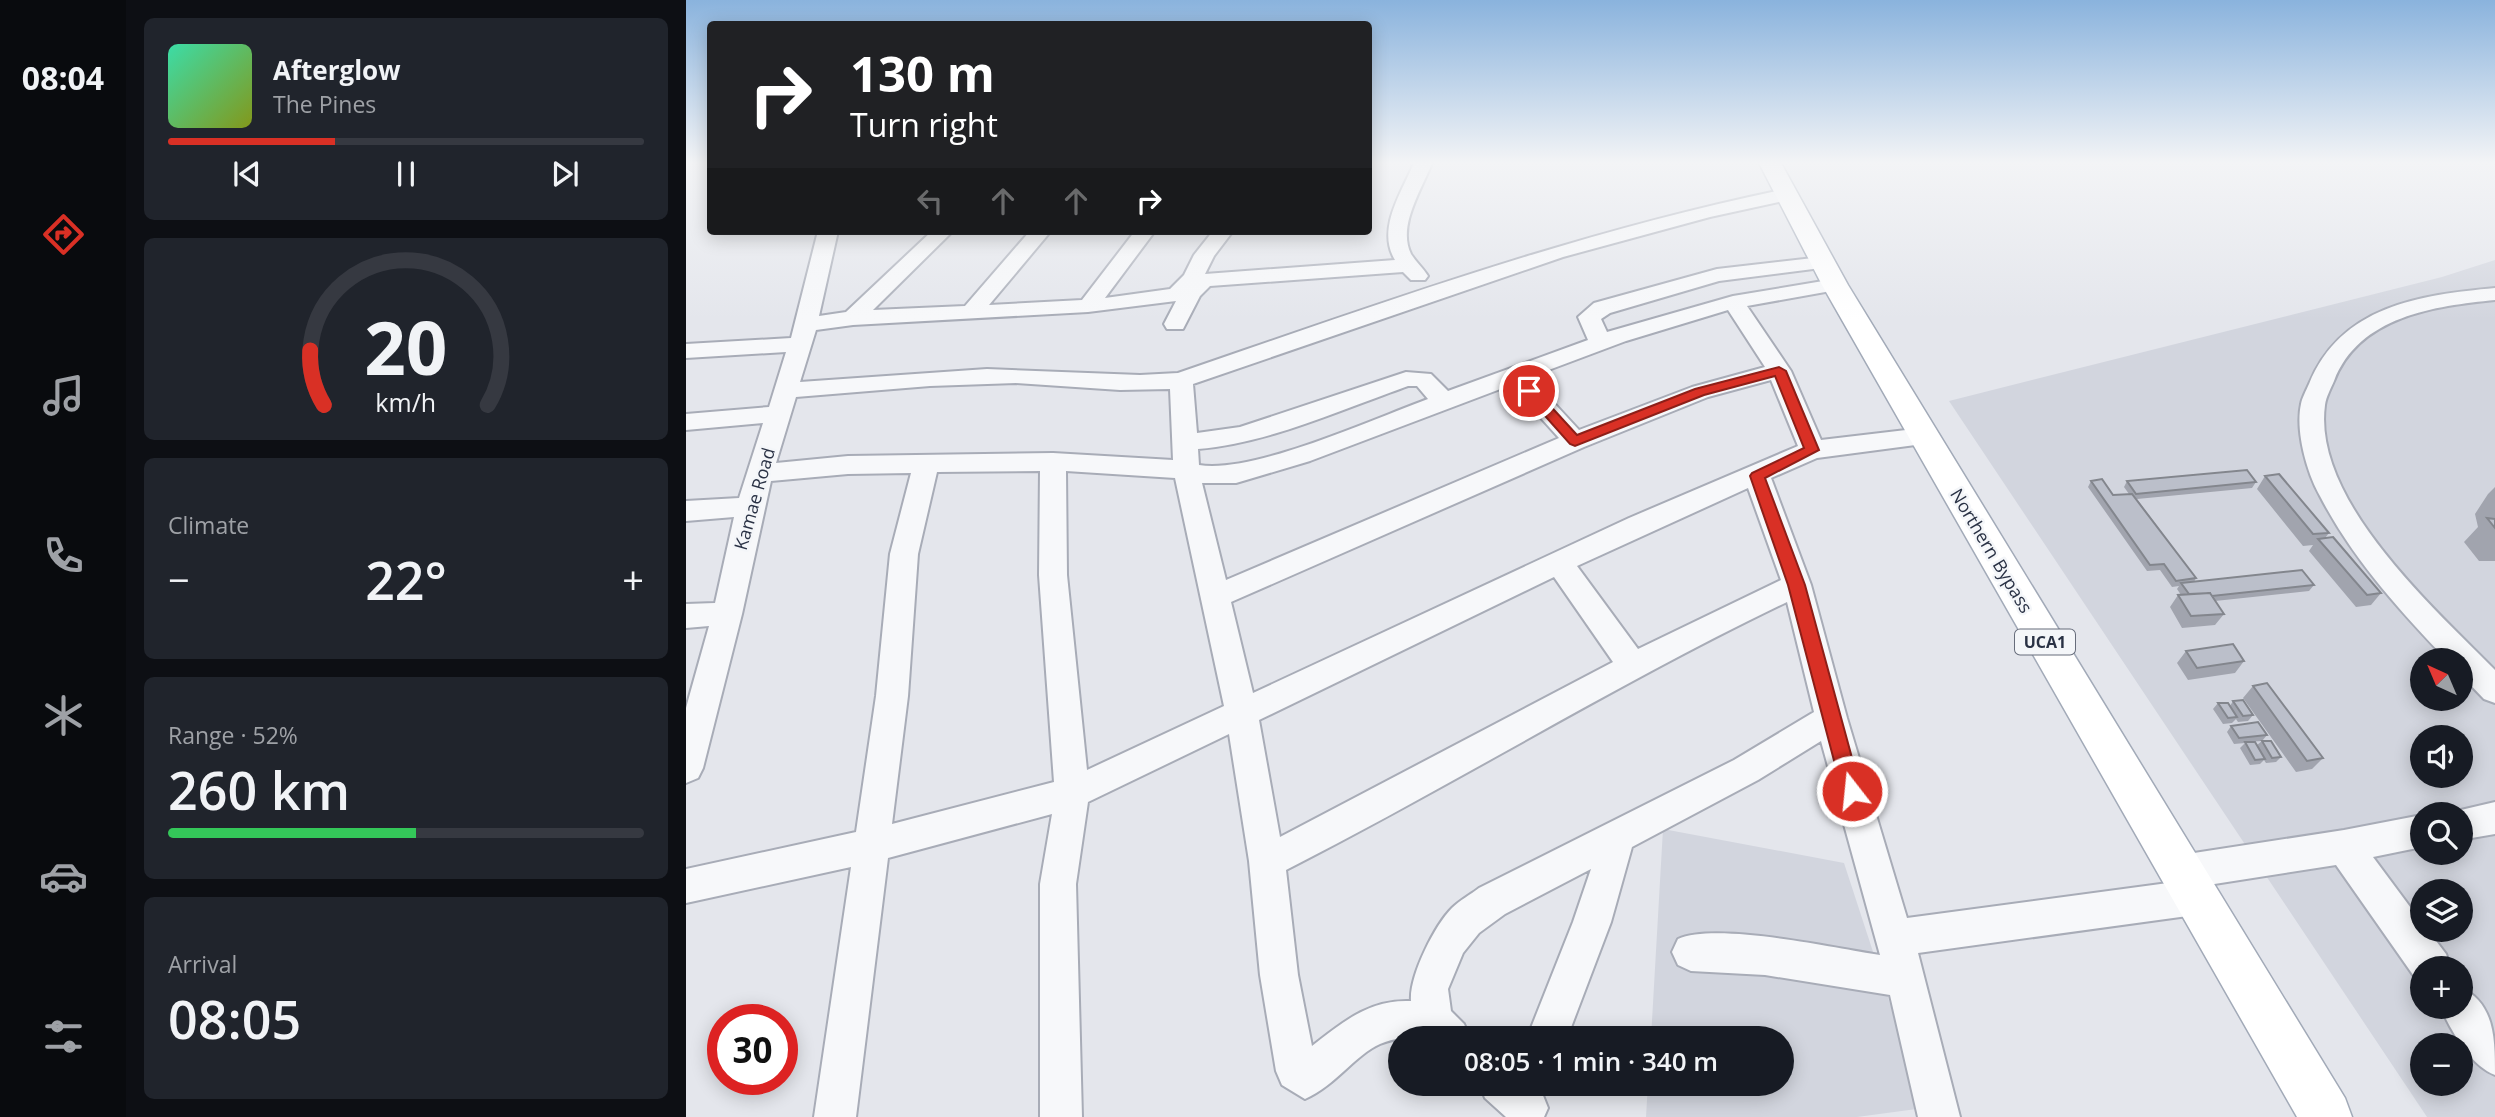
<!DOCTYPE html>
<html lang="en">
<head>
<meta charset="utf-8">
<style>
  :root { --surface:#171b24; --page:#20242c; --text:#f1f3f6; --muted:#9ea1a6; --line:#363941; --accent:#d93025 }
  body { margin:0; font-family:"Open Sans",sans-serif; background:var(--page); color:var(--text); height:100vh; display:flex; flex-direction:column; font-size:26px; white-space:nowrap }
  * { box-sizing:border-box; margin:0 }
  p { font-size:23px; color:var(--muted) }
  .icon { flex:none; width:38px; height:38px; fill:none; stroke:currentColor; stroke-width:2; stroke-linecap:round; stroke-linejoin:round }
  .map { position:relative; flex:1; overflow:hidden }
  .details { display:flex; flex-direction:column; gap:18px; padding:18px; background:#0d0f14; width:560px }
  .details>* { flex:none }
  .guide { position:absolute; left:21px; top:21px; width:665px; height:214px; border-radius:7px; box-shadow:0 4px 18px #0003; background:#202124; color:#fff; overflow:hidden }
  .needle { width:46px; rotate:316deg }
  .tools { position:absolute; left:1724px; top:648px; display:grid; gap:14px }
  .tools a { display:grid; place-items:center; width:63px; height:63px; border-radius:50%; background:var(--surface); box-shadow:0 4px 18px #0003; font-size:35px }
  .speed { position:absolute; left:21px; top:1004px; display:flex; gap:14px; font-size:35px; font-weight:700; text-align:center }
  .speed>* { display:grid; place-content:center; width:91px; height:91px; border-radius:50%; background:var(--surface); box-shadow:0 4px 18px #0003; line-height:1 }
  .speed .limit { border:10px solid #d22; background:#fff; color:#111 }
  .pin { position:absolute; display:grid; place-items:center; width:60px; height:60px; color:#fff; margin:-30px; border:4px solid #fff; border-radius:50%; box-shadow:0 2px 7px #0007 }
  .me { position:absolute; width:77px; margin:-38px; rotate:344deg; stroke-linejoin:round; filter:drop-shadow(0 0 5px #0008) }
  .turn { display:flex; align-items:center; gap:24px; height:147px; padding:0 28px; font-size:32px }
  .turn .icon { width:91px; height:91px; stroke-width:2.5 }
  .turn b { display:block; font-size:49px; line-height:60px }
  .lanes { display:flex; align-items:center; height:66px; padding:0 28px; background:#0003; justify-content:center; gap:35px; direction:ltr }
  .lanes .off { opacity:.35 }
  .big { font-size:52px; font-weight:600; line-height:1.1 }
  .details .tile { flex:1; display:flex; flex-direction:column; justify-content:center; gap:10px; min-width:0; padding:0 24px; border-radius:10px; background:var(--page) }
  .details .dial { align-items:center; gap:0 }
  .dial svg { height:182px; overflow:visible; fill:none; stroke:var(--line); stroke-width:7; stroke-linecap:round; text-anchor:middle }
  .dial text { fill:var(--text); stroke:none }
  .song { display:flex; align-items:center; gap:21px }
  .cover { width:84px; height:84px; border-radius:10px; background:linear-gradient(135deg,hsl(160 70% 55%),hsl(70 70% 35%)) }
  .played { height:7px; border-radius:4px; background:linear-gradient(90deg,var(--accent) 35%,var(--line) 35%) }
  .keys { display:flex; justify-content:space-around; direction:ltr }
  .heat { display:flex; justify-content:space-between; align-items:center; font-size:38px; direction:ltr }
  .charge { height:10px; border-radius:5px; background:linear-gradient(90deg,#34c759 52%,var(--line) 0) }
  .trip { position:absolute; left:702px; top:1026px; width:406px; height:70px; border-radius:35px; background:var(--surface); box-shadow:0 4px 18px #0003; font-weight:600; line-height:70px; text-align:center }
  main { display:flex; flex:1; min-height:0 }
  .tab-bar { display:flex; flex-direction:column; width:126px; justify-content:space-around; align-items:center; background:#090b0e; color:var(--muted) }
  .tab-bar .icon { width:49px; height:49px }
  .tab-bar .active { color:var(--accent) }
  .tab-bar b { font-size:32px; color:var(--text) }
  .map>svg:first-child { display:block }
  .built { fill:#d2d5de; fill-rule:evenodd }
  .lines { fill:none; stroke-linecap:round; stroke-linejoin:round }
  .minor-casing { stroke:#a8acb7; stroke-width:4 }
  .major-casing { stroke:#a2aab8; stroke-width:3 }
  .minor { fill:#f7f8fa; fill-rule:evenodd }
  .major { fill:#fff; fill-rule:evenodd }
  .wall { fill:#a1a4ae }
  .building { fill:#bbbfca; stroke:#83868d; stroke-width:2 }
  .route { fill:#d93025; stroke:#8d1f18; stroke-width:2 }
  .labels { text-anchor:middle; stroke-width:5; stroke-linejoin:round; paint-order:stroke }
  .shield { fill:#f4f6f9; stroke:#676d7b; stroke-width:2 }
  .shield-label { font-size:16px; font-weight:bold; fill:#2a3245 }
  .street-label { font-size:18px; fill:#2a3245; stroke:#f4f6f9 }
</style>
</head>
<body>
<main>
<nav class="tab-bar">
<b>08:04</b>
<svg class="icon active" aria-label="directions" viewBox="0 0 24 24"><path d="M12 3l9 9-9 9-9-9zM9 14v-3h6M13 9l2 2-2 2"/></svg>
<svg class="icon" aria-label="music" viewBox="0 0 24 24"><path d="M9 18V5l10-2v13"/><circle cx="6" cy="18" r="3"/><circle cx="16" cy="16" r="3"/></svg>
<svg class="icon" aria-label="phone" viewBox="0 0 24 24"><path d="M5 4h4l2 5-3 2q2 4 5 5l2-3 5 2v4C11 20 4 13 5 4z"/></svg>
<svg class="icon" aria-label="climate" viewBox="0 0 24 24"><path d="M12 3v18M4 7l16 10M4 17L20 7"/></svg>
<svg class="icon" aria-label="car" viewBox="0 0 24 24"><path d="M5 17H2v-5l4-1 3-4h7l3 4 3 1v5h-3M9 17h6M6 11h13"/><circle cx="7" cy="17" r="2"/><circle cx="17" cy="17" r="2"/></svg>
<svg class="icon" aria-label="filters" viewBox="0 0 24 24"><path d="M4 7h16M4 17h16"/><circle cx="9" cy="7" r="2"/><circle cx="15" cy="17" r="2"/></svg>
</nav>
<section class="details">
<div class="tile">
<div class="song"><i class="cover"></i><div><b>Afterglow</b><p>The Pines</p></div></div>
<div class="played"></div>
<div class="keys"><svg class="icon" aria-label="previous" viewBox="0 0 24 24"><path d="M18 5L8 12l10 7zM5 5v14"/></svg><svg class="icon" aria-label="pause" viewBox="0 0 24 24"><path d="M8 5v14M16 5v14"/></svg><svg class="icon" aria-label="next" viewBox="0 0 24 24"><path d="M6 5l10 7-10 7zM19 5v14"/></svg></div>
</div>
<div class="tile dial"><svg viewBox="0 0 100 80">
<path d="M14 69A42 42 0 1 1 86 69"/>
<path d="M14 69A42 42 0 0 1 8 45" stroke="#d93025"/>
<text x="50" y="56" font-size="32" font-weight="700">20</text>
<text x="50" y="72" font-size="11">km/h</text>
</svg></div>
<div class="tile"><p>Climate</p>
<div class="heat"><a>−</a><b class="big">22°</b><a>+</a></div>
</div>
<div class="tile"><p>Range · 52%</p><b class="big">260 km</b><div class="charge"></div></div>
<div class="tile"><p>Arrival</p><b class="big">08:05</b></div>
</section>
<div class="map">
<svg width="1809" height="1117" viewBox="0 0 1809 1117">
  <rect width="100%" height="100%" fill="#e4e6ec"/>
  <path class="built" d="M1809,260V1117H1741L1263,401L1756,277ZM1736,660H1774V698H1736ZM1736,737H1774V775H1736ZM1736,814H1774V852H1736ZM1736,891H1774V929H1736ZM1736,968H1774V1006H1736ZM1736,1045H1774V1083H1736Z
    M977,829L1158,863L1238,1108L1171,1117H960L962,1083H1096V1038H965Z"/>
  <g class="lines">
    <g class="minor-casing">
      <path id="minor" d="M728,163H746C736,189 711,226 725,254C730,262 737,268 742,276L739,280H725L717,272L524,286L514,296L497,329H481L478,324L490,301L402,312L167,325L130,330L114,382L301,369L454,375L492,373C693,304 891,232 1100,189L1107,191L1109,195L1107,199L1024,217L877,257L507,384L511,433L554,427L720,372L745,374L762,391L902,340L892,317L908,303L1031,269L1136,257L1143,259L1146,263L1143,267L1033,281L924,313L915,319L921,332L1047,296L1149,279L1156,281L1160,285L1156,289L1061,306L1105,371L1135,440L1237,428L1246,430L1249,436L1246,442L1237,444L1131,458L1085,478L1125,585L1161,718L1221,918L1482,883L1477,872L1482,860L1495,855L1658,830L1736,815V847L1687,857L1736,923V929H1741L1760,954L1765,968H1736V983L1732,982L1650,865L1522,885L1527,897L1522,910L1509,915L1232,953L1274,1117H1232L1204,995L1079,975L1005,971L992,965L986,952L992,939C1031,922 1148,948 1194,955L1135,741L1072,780L946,847L925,922L881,1038H841L887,922L905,869L819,914L793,933L777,953L762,989L765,1011L778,1024L784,1038C754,1038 720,1033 694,1044C669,1055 649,1086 619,1099L596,1085L590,1071L574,975L563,861L543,734L402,802L390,884L396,1117H354V884L366,814L202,858L170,1117H128L165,867L0,903V869L170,832L190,696L204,554L225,473L162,474L85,481L56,614L17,768L12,778L0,783V708L23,626L0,628V604L29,603L48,517L0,521V501L53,498L77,423L0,430V414L83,407L100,352L0,358V344L105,338L132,231H152L133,316L160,312L246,231H267L187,310L279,306L344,231H365L303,305L396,300L449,231H469L419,298L484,289L498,275L508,255L527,231H547L528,256L519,274L709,260C690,229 716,192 728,163ZM1042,310L1079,367L1006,387L893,430L844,377L940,341ZM1085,380L1112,446L943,518L567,693L545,602L898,447L1022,397ZM330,383L434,390L484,389L487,460L367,453L162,456L90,463L110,397L244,386ZM825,385L873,438L540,580L516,483H550L624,461ZM722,386H731L742,399C687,419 567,474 513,465L512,449C580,444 657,409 722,386ZM354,471L353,575L368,782L206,824L222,696L232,554L251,472ZM380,471L489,478L538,706L401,770L381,575ZM1062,488L1095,580L952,649L891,566ZM868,577L927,662L594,837L573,720ZM1101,602L1128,712L1048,760L793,888C784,895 774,900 766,908C749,925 723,976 725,1001C683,999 657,1022 626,1046L612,975L600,870C769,784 930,684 1101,602Z
        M1809,288V300C1749,306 1673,316 1648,381C1645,388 1640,397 1639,405C1626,500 1748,608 1809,670V703L1798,699L1774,674V660H1761C1713,610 1666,558 1634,496C1621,473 1609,431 1615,404C1616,398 1620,391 1623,384C1655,306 1733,295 1809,288Z
        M1809,802V834L1774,840V814L1762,813Z
        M1774,987C1809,1003 1809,1039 1809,1075C1784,1065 1765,1031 1754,1006H1774Z
        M793,1083H845L856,1093L862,1108L858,1117H820L799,1098Z"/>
    </g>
    <g class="major-casing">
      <path id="major" d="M1073,163H1095L1162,285L1659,1098L1666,1117H1611L1136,285Z"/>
    </g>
    <use href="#minor" class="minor"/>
    <use href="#major" class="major"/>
  </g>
  <path class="wall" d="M1579,476L1643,533L1639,538L1695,593L1685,605L1670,607L1623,551L1627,545L1617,546L1571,489Z
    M1405,481L1427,495L1443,494L1438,487L1441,481L1570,482L1566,488L1451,499L1510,578L1508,582L1628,585L1623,591L1529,601L1538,614L1529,625L1496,628L1484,607L1492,595H1495L1491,589L1493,586L1486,587L1474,570L1461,571L1402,487Z
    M1809,487V561H1793L1778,542L1792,527L1789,514L1802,494Z
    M1500,651L1558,661L1549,673L1502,680L1491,663Z
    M1567,686L1637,758L1626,769L1610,772L1557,698Z
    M1547,701L1567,715L1562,721L1552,722L1550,719L1546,723L1537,724L1527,709L1532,703L1544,706Z
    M1545,726L1581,735L1576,741L1562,742L1571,745L1576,741L1595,757L1590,762L1580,763L1578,760L1574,764L1564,765L1554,748L1559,743L1548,744L1541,732Z"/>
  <path class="building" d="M1561,470L1570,482L1450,494L1441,481Z
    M1593,474L1643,533L1627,534L1579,476Z
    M1416,479L1427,495L1446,494L1510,578L1490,581L1478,564L1464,565L1405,481Z
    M1801,518L1809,519V528Z
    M1647,537L1695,593L1681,595L1632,539Z
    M1616,570L1628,585L1526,596L1524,593L1503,594L1495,583Z
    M1524,593L1538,614L1505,616L1492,595Z
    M1547,644L1558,661L1511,668L1500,651Z
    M1581,683L1637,758L1621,761L1567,686Z
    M1557,700L1567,715L1557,716L1547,701Z
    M1532,703H1542L1551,717L1542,718Z
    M1572,722L1581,735L1553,738L1545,726Z
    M1576,741H1585L1595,757L1586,758Z
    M1559,742H1569L1579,759L1569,760Z"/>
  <linearGradient id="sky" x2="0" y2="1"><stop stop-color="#8ab3dd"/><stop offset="0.51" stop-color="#f3f4f6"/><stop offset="1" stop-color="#f3f4f6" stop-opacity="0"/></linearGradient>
  <rect width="1809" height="319" fill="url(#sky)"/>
  <path class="route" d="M1093,367L1100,371L1133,450L1079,478L1119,585L1175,791L1173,797L1166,800L1159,797L1156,791L1102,585L1064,476L1066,473L1118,448L1089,376L1018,395L889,446L884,444L837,391L839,388H848L891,435L1009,389Z"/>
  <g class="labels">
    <rect class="shield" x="1329" y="629.5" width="60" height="25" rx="5"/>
    <g class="shield-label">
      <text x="1359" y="648">UCA1</text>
    </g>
    <g class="street-label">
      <text transform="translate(69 499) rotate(-74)" y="6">Kamae Road</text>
      <text transform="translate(1305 551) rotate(59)" y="6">Northern Bypass</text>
    </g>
  </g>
</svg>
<div class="tools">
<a><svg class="needle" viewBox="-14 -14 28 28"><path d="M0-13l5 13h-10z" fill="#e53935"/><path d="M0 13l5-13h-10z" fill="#9ea1a6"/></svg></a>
<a><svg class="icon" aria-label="sound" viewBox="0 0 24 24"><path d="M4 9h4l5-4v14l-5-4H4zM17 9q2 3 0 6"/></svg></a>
<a><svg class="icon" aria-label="search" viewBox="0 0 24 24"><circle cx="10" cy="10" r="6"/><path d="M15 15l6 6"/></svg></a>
<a><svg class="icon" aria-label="layers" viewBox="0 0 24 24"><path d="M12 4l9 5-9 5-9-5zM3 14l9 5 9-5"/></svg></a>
<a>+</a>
<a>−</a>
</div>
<div class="speed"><div class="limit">30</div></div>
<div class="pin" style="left:843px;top:391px;background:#d93025"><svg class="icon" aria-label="arrive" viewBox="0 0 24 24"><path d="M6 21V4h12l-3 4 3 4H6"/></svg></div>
<svg class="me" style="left:1166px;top:791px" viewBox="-20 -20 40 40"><circle r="17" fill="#d93025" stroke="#fff" stroke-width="3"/><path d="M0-11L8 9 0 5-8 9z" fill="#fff"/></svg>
<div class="trip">08:05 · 1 min · 340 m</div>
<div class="guide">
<div class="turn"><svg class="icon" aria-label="right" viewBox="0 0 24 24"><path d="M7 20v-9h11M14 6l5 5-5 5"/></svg><div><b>130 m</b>Turn right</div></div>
<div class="lanes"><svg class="icon off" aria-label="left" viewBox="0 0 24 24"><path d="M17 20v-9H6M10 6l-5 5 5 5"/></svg><svg class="icon off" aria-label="ahead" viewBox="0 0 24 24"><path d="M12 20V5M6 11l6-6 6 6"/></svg><svg class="icon off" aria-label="ahead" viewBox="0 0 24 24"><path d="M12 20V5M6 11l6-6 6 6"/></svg><svg class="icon" aria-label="right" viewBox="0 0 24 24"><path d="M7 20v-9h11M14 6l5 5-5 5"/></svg></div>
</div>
</div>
</main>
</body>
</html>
